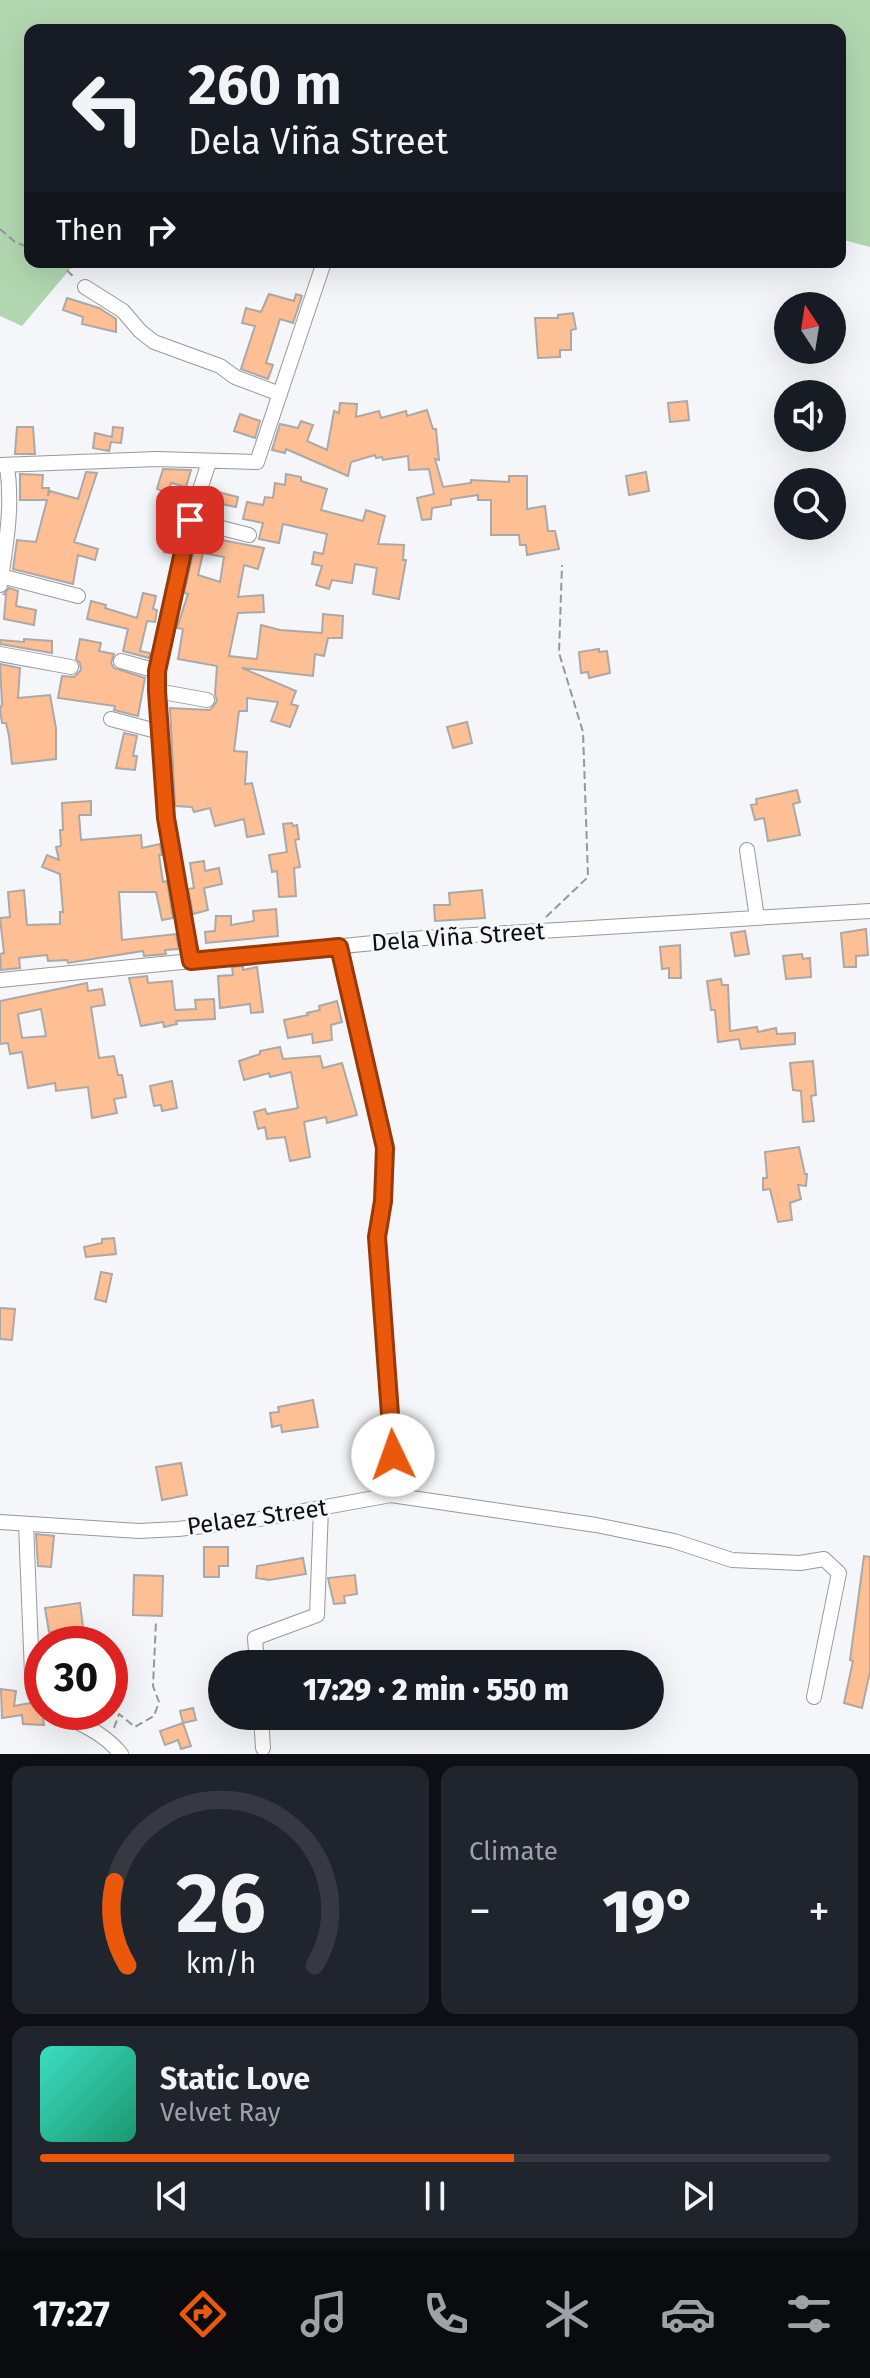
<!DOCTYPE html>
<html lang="en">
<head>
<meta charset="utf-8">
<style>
  :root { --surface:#171b24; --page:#20242c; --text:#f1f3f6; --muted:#9ea1a6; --line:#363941; --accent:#ea580c }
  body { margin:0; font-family:"Fira Sans",sans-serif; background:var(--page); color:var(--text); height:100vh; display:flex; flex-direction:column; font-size:30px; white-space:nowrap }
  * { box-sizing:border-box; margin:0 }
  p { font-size:26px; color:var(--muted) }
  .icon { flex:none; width:44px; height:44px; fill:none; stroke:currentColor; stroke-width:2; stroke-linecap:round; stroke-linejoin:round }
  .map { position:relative; height:1754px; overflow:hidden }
  .details { display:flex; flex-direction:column; gap:12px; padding:12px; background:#0d0f14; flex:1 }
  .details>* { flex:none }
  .top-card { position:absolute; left:24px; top:24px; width:822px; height:244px; border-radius:16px; box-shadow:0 8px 32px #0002; background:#171b24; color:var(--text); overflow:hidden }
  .needle { width:52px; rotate:348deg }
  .controls { position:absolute; left:774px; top:292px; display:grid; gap:16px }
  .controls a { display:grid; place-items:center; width:72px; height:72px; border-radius:50%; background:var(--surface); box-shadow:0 8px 32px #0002; font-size:40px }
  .speed { position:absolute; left:24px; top:1626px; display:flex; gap:16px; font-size:40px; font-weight:700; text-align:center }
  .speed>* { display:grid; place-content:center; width:104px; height:104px; border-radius:50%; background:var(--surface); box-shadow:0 8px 32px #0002; line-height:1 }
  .speed .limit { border:12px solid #d22; background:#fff; color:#111 }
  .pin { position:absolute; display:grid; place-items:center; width:68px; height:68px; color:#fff; margin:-34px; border-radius:16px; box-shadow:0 4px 12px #0006 }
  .me { position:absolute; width:88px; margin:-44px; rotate:357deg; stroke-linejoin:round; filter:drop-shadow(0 0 6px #0008) }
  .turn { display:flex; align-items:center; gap:28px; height:168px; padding:0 32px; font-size:36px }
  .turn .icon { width:104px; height:104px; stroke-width:2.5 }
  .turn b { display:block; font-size:56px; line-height:68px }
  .then { display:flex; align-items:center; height:76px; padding:0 32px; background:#0003; gap:16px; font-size:30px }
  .big { font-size:60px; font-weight:800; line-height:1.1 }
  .details .tile { flex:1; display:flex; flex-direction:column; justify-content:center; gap:12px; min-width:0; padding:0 28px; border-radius:16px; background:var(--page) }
  .details .dial { align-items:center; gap:0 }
  .dial svg { height:208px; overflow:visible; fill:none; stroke:var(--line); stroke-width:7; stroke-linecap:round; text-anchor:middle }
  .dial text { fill:var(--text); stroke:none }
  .song { display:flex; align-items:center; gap:24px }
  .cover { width:96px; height:96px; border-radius:12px; background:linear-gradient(135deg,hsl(170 70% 55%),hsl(160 70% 35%)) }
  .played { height:8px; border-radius:4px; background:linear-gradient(90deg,var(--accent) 60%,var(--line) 60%) }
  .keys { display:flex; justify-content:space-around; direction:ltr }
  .heat { display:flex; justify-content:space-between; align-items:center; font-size:44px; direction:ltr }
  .details .tiles { flex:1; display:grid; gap:12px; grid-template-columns:1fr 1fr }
  .tile:last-child { grid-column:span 2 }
  .trip { position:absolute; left:208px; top:1650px; width:456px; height:80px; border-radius:40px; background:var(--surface); box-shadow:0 8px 32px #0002; font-weight:800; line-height:80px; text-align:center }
  .menu { display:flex; height:128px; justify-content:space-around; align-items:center; background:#090b0e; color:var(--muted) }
  .menu .icon { width:56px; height:56px }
  .menu .selected { color:var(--accent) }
  .menu b { font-size:36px; color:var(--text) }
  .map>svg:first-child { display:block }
  .green { fill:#b1d7b0 }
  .building { fill:#ffbf95; stroke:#aca8a6; stroke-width:2; fill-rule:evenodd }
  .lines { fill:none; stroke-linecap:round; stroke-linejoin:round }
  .minor-casing { stroke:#98999d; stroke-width:16 }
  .path { stroke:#96979a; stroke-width:2; stroke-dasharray:8 4; stroke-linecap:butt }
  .minor { stroke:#fff; stroke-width:14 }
  .route-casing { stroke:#983908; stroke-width:20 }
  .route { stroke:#ea580c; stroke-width:14 }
  .labels { text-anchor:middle; stroke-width:6; stroke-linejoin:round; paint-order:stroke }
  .street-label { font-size:24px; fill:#0e0e0f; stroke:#f5f6fa }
</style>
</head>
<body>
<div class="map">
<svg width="870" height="1754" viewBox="0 0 870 1754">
  <rect width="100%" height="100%" fill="#f5f6fa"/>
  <path class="green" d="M0,0H870V247L840,239V30H30V262H76L22,326L0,316Z"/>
  <path class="building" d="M269,294L294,301L296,294L302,296L293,323L280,319L266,363L273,365L268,379L241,369L255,326L242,323L246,308L261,312Z
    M67,298L99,308L116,319V332L82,324L83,317L63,310Z
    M573,313L576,329L571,330V350H560V357L538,358L535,318H558V315Z
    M687,401L689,420L670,422L668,403Z
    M340,403L357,404L356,417L379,411L381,418L406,411L407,416L427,410L433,429H436L439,460L435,459L443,487L471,483V480L509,482V476H527V509L545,506L548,531H555L559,549L527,555L526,545H520L519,535H491V500H478V495L451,499V505L432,508L431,519L422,520L417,498L434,494L429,469L409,470L408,456L383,460L382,457L376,458L375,455L351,462L348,476L286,449L285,453L272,450L280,424L298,428L301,421L313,425L307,441L327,450L334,411L339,413Z
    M240,414L260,421L255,438L234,431Z
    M17,427H33L35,454H15Z
    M113,427L123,428L121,443L111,442L109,451L93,448L95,433L112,437Z
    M163,469L191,470L186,487L171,483L168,493L157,489Z
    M86,472L97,473L74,542L98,549L95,560L78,555L73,584L13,569L17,540L36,542L47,500H20V474L43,475L42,488H49L48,496L50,491L78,499Z
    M646,472L649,491L629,495L626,476Z
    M286,474L301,477V481L327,489L321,510L363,521L366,510L385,516L378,544L404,545L403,560H406L399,599L373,594L377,568L355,564L352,583L332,580L329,589L316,585L322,566L312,564L314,552L323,554L327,534L283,524L279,543L259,539L263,523L243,519L247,502L263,505L265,497L273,498L275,483L285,485Z
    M210,490L238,497L236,507L207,501Z
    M170,503H177V535L173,553L164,552Z
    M198,532L216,539L264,548L258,569L244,565L238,597L263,595L264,612L238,613L229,656L257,659L261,625L280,630L322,633L323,614L343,616L342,638H328L324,656L315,654L313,676L242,668L296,691L291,704L298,706L290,727L271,721L278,702L247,698V711H239L234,751L247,752L245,784L252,783L264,834L247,837L244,819L215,826L210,808L194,812L192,807L175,806L170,708L210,710L217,701L215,694L217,666L178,659L183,629L177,628L188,594L184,593ZM203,553L224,557L220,582L198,575Z
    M9,588L18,591L16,606L36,610L34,625L4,619L6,594H4Z
    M143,593L156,596L153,609L157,610L155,622L147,621L140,651L150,653L149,658L123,651L128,629L87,619L91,601L106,605L105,608L137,618Z
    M24,639L52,641V653L0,644V640L24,642Z
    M80,639L101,643L99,651L114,654L111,663L114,668L145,678L138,716L114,710L115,706L58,698L62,676L74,677L81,670L80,663L76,659Z
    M599,649V652L607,651L610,673L589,678L588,672L581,673L579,652Z
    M0,664L20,668L18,698L50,695L56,728V759L12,764L9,736L6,723H2L0,710L2,704Z
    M467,722L472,743L453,748L447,727Z
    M124,733L137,736L133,756H137L135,770L116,768Z
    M797,790L800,802L793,804L800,835L768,841L764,818L755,820L751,805L757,804L756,799Z
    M91,801V815H79L81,840L141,835L142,848L160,844L162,855H159L163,882L167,881L173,918L162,920L156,892H119L122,940L176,934L179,949L165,950L166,954L144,956L143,951L68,963L67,960L48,961L47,955L19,958L20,968L1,970L0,954L4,953L0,918L10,917L8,892L24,890L27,925L60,924V912H63L60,874L42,867L47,855L59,860L56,847L61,846L60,830H63L62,803Z
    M292,823L293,826L297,825L299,839L295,840L300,867L294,868L296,896L279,897L277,871L272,872L269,855L287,852L283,824Z
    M204,861L205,871L219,868L222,884L204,888L208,910L193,914L188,889L194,888L190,863Z
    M482,890L485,918L435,921L434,905H450L449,893Z
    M276,909L278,936L206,943L205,932L215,931L216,916H231V925L254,921L253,911Z
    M866,929L868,955L856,956V967H844L841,933Z
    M745,931L749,954L735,956L731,933Z
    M680,945L681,978H669V968L662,969L660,947Z
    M802,954L803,959L810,958L811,977L786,979L783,956Z
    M243,966V970L257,967L263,1012L251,1013L250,1004L220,1008L218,976L233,975L232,967Z
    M147,976L148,983L172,981L175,1010L196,1009L195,1000L214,999L215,1019L176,1021L177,1024L164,1027L163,1022L141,1026L129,978Z
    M721,979L722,985H728L730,1031L757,1027L758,1032L776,1028L777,1034L795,1033V1044L741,1049L739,1039L718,1042L715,1010H711L707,981Z
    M87,983L88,991L102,989L105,1005L91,1007L99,1058L114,1056L118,1075H122L126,1097L114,1099L117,1113L92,1118L88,1087L56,1091L55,1083L28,1088L22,1052L10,1054L8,1043L0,1044V1001ZM41,1009L46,1036L22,1038L18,1014Z
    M337,1001L342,1022L331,1025L332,1040L313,1043L312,1034L288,1038L284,1020L308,1015L307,1013L320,1010L319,1006Z
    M280,1047L283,1059L320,1056L323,1068L342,1063L357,1115L327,1123L326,1117L304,1122L310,1157L290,1161L285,1137L267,1139L265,1127L258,1129L254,1112L265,1109L267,1114L298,1108L291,1072L270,1077L269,1073L244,1080L239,1061L260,1054V1051Z
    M813,1061L816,1095L811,1096L814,1121L803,1122L801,1091L793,1090L790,1063Z
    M172,1081L177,1108L162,1111L161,1105L154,1106L150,1086Z
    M799,1147L805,1174H807L806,1186L798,1185L801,1199L790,1203L792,1220L778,1222L770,1189L763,1190V1178H767L765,1152Z
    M114,1238L116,1254L86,1257L84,1247L102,1243V1239Z
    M101,1272L112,1274L106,1302L95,1299Z
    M0,1308L15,1309L12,1340L0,1339Z
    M313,1400L318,1427L282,1432L281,1425L272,1427L270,1413L279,1412L278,1407Z
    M181,1463L187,1495L162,1500L156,1467Z
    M36,1534L54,1536L51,1567L38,1566Z
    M204,1547H228V1566H219V1577H204Z
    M864,1556L870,1557V1672L862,1708L844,1703L853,1661L850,1660Z
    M303,1558L306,1574L269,1580L256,1578L257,1566Z
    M134,1575L163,1576L162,1616L133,1615Z
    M355,1575L357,1594L344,1596L345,1603L334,1604L328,1578Z
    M80,1603L83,1627L49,1632L45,1608Z
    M1,1689L16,1691L14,1706L30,1703L42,1710L44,1725L23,1724L22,1715L2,1718Z
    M193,1708L196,1720L183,1723L191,1746L181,1749L178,1740L165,1745L160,1731L183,1723L180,1711Z"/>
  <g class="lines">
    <g class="minor-casing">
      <path id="minor" d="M85,287L123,311L140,331L154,342L220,366L235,377L280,394
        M0,465L157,459L257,462L324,262
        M190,520L249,535
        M1,576L78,596
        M0,585C6,544 13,507 7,466
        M0,654L71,667
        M121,661L157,671
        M157,691L207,700
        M111,719L160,732
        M747,850L757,918
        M191,961L166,818L157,671L190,520L209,462
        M0,980L424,938L870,911
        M391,1495L596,1525L674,1541L732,1560L800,1563L824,1559L839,1573L814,1697
        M0,1522L139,1531L178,1529L254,1520L391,1495L393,1438L377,1237L383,1201L385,1148L339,947
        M26,1524L32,1674L37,1696L42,1700
        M257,1664L255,1638L317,1615L321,1508
        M58,1712C82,1725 103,1732 121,1754
        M261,1716L263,1748"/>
    </g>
    <path class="path" d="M0,229L15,242L30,248
      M58,262L75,278
      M546,917L588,877L583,732L559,653L562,565
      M114,1728L119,1714L135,1727L154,1716L159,1702L153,1686L156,1621"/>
    <use href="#minor" class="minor"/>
  </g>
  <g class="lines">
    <g class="route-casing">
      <path id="route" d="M190,520L157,671V691L166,818L191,961L339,947L385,1148L383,1201L377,1237L393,1455"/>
    </g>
    <use href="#route" class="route"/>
  </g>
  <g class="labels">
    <g class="street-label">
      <text transform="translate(458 937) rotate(-4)" y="8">Dela Viña Street</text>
      <text transform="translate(257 1517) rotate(-8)" y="8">Pelaez Street</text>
    </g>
  </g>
</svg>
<div class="controls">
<a><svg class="needle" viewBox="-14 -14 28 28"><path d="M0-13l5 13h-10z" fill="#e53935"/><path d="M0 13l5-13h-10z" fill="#9ea1a6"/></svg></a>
<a><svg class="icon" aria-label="sound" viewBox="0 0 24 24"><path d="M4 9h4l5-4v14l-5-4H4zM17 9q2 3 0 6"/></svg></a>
<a><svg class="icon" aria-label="search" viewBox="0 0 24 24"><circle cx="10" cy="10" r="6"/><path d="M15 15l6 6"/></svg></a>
</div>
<div class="speed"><div class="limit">30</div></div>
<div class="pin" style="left:190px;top:520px;background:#d93025"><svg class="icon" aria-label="arrive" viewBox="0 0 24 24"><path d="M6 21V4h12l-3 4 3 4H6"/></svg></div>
<svg class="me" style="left:393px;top:1455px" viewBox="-20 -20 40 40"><circle r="19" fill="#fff"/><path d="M0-13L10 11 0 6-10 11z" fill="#ea580c"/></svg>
<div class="trip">17:29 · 2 min · 550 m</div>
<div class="top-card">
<div class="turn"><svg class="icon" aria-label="left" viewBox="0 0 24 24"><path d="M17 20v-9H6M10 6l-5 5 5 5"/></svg><div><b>260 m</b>Dela Viña Street</div></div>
<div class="then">Then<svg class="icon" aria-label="right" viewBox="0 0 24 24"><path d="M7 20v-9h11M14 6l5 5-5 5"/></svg></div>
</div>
</div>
<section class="details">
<div class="tiles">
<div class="tile dial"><svg viewBox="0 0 100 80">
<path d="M14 69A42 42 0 1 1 86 69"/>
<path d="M14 69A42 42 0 0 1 9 37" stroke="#ea580c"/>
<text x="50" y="56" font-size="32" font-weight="700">26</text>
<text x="50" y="72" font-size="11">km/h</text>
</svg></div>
<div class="tile"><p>Climate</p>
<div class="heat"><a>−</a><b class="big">19°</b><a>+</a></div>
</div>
<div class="tile">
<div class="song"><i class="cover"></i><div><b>Static Love</b><p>Velvet Ray</p></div></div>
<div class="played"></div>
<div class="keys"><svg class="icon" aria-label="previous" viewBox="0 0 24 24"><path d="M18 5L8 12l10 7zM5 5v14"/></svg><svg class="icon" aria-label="pause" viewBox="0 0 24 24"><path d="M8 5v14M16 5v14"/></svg><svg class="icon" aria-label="next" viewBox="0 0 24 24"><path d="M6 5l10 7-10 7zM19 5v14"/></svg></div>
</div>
</div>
</section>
<nav class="menu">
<b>17:27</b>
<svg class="icon selected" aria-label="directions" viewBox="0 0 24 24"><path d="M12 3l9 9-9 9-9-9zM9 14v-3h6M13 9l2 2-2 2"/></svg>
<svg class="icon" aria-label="music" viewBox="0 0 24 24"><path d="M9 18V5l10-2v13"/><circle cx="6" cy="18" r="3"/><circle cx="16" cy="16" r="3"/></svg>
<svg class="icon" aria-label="phone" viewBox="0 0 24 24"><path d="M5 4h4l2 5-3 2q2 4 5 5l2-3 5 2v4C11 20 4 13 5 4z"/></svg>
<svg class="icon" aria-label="climate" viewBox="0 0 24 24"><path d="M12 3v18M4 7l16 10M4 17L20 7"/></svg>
<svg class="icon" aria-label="car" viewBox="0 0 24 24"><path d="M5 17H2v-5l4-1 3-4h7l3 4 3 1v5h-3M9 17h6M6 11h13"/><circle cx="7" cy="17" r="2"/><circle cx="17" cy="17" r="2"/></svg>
<svg class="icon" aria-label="filters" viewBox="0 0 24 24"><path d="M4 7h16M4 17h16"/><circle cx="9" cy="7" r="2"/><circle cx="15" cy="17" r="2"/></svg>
</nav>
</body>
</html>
